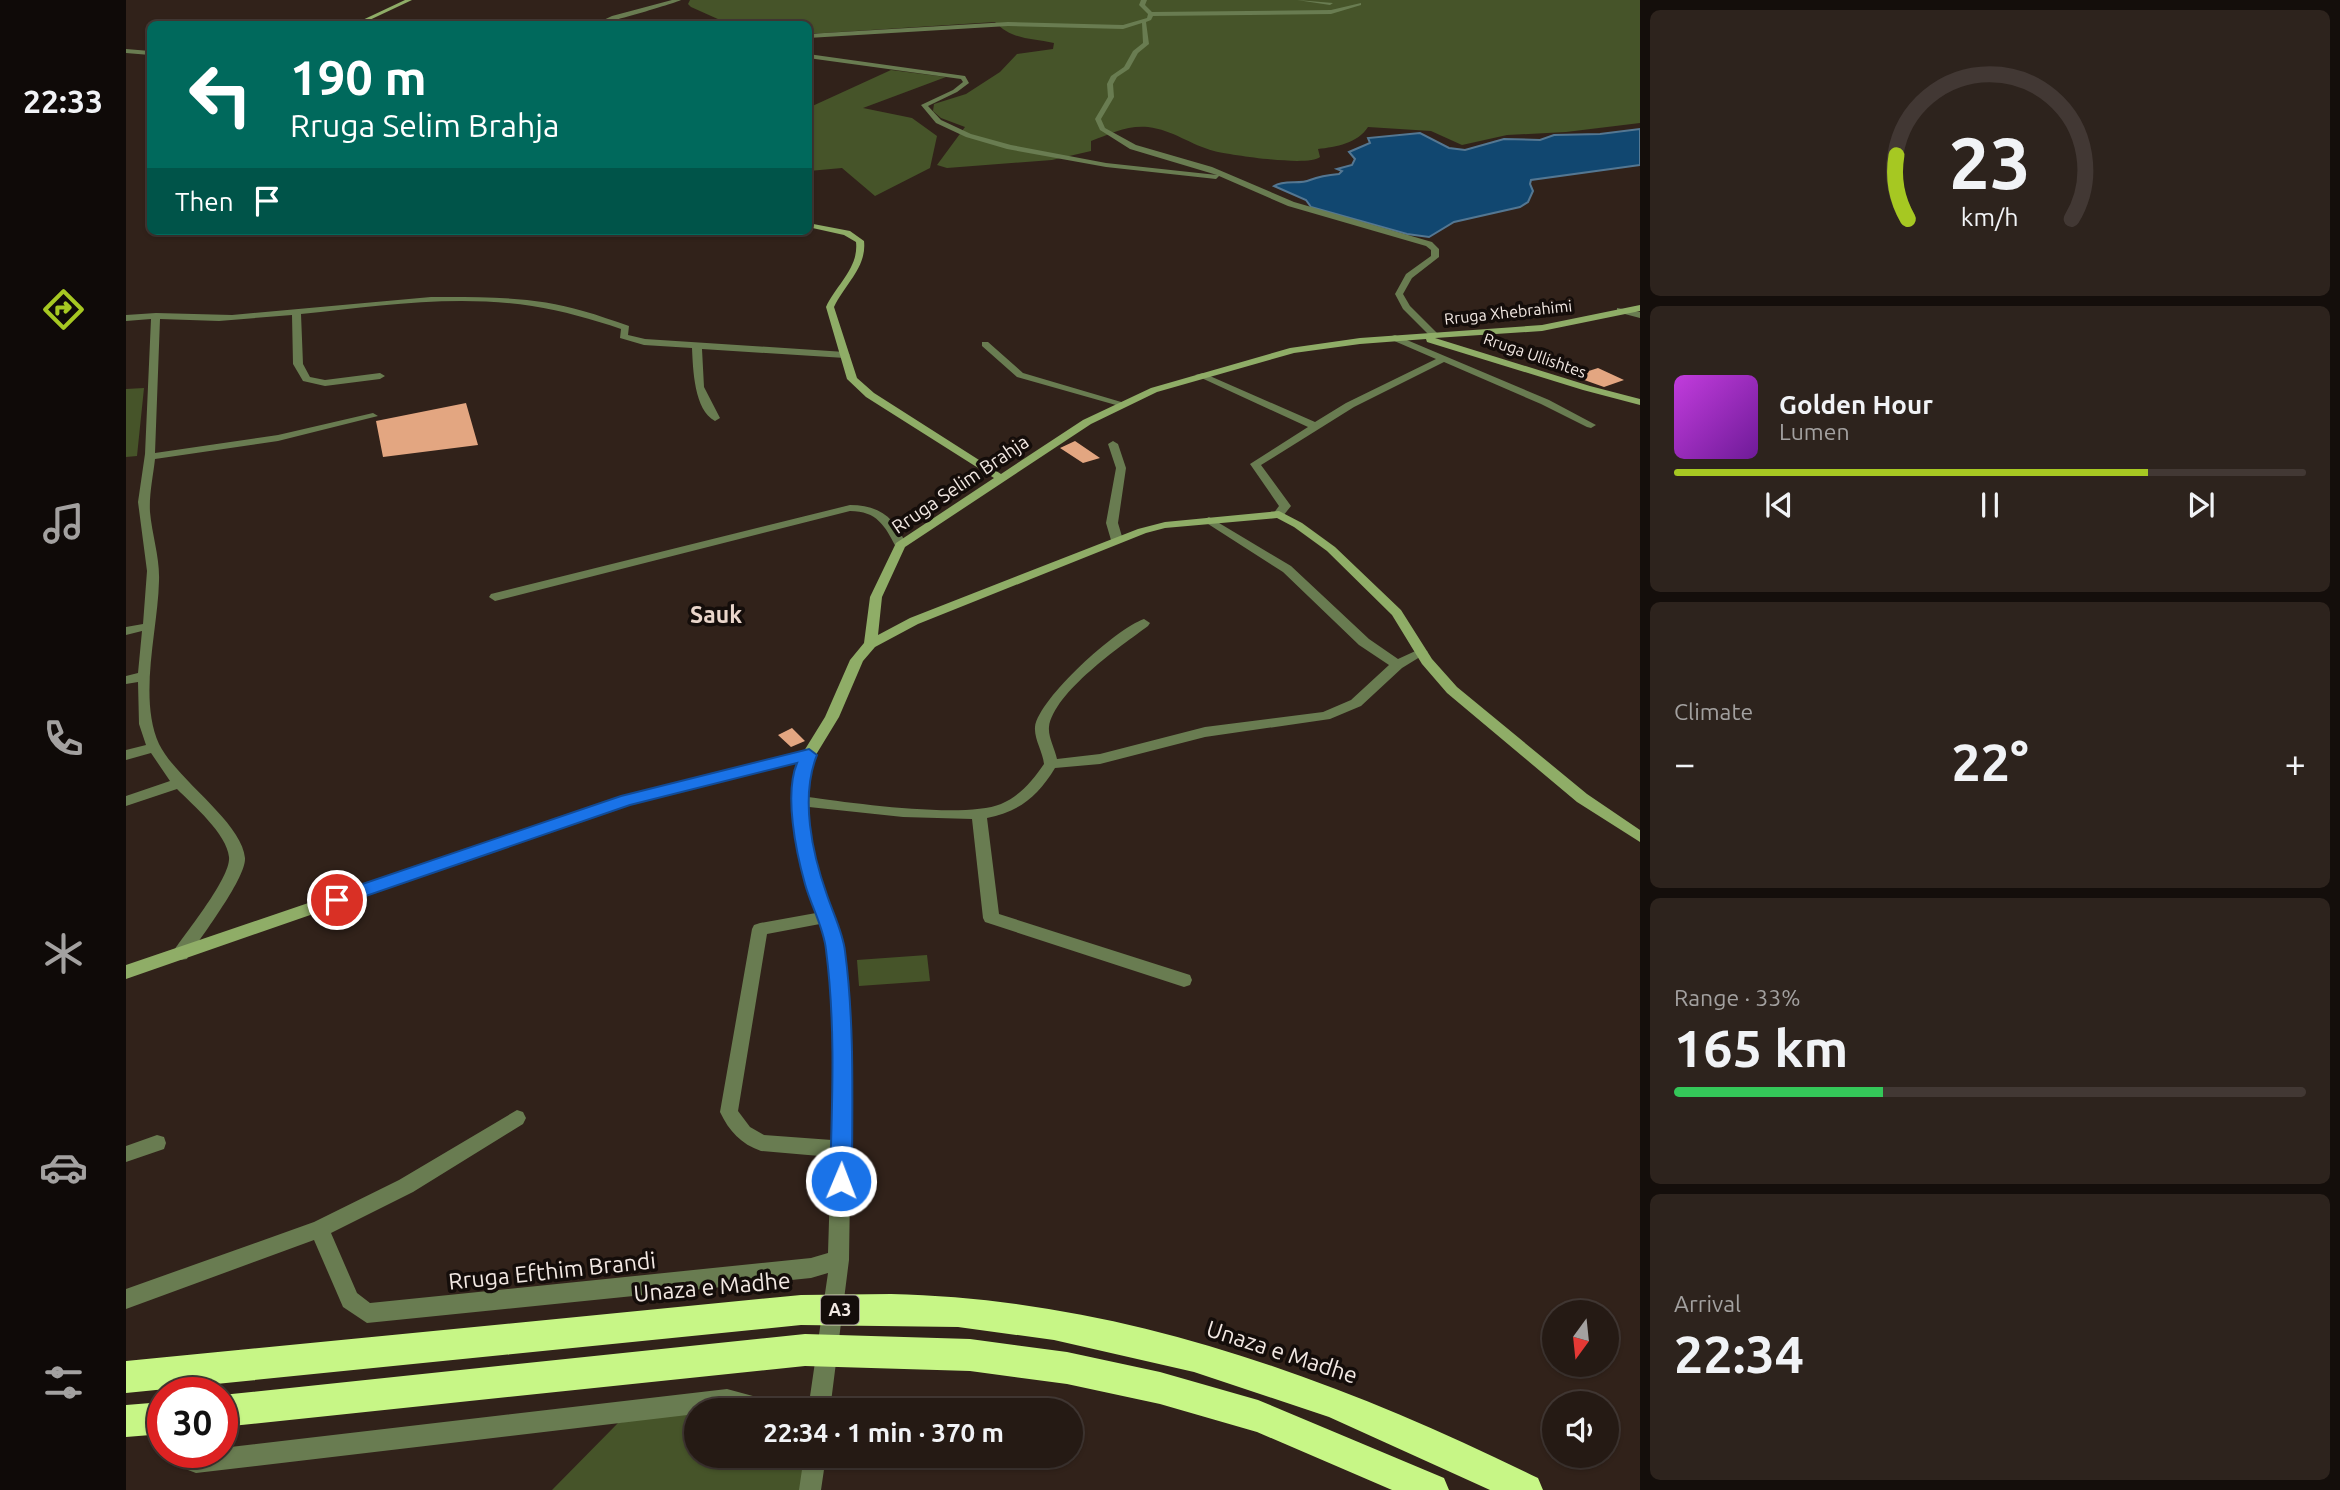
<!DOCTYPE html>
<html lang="en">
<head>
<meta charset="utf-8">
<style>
  :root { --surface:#251a14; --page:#2d231d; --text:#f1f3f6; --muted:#a3a1a0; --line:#423834; --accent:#a6c822 }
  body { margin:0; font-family:Ubuntu,sans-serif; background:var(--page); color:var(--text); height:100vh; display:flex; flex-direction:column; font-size:26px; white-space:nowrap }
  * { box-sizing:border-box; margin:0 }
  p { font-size:23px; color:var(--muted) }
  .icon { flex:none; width:38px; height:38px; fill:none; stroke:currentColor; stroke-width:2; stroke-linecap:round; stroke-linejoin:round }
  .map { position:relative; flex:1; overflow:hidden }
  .details { display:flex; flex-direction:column; gap:10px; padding:10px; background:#140e0b; width:700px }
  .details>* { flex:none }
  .guide { position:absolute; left:21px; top:21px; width:665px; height:214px; border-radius:10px; box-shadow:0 2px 5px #0004,0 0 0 2px var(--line); background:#00695c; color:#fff; overflow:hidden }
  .needle { width:46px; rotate:195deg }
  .controls { position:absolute; left:1416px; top:1300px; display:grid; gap:14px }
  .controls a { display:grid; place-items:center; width:77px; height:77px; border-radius:50%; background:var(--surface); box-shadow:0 2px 5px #0004,0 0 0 2px var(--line); font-size:35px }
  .speed { position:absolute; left:21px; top:1377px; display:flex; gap:14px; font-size:35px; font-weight:700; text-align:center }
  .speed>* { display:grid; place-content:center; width:91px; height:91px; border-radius:50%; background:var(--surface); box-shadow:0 2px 5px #0004,0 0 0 2px var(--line); line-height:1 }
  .speed .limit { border:10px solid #d22; background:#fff; color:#111 }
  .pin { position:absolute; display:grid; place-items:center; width:60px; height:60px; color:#fff; margin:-30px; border:4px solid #fff; border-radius:50%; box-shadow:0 2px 7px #0007 }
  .me { position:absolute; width:77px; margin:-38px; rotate:1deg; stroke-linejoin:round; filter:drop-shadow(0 0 5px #0008) }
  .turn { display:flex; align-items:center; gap:24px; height:147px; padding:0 28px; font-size:32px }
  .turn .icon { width:91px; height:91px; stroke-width:2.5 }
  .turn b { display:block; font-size:49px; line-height:60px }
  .then { display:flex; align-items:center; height:66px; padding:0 28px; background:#0003; gap:14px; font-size:26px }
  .big { font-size:52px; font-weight:700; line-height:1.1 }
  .details .tile { flex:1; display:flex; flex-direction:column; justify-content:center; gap:10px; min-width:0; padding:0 24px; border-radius:10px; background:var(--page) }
  .details .dial { align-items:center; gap:0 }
  .dial svg { height:182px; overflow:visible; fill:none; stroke:var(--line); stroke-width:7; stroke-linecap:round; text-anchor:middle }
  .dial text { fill:var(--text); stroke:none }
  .song { display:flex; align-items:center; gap:21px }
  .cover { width:84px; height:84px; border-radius:10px; background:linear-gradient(135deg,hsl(290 70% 55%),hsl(280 70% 35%)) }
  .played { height:7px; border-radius:4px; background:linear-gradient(90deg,var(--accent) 75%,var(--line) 75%) }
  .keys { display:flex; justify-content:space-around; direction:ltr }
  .heat { display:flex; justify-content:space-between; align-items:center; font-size:38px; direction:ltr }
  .charge { height:10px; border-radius:5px; background:linear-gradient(90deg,#34c759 33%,var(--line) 0) }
  .trip { position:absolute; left:558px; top:1398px; width:399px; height:70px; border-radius:35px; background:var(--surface); box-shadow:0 2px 5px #0004,0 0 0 2px var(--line); font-weight:700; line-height:70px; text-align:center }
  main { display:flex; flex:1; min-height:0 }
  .tab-bar { display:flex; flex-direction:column; width:126px; justify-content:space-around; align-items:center; background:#0f0a08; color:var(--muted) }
  .tab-bar .icon { width:49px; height:49px }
  .tab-bar .active { color:var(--accent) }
  .tab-bar b { font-size:32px; color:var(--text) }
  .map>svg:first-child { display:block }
  .green { fill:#465429 }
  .water { fill:#114770; stroke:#547792; stroke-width:2 }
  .building { fill:#e3a681 }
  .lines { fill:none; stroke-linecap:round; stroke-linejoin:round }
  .street { fill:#697c51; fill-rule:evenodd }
  .secondary { fill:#8fad67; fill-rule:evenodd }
  .highway { fill:#c7f686; fill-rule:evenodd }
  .route { fill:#1a73e8; stroke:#114b97; stroke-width:2 }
  .labels { text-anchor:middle; stroke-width:7; stroke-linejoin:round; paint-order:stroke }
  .far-street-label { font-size:16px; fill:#f2e8e3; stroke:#140d0a }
  .shield { fill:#140d0a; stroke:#afa6a2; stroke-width:2 }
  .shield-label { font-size:18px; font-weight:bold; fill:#f2e8e3 }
  .street-label { font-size:19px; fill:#f2e8e3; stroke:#140d0a }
  .quarter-label { font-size:23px; font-weight:bold; fill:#ead6cb; stroke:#140d0a }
  .near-street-label { font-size:23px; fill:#f2e8e3; stroke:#140d0a }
</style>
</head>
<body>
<main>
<nav class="tab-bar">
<b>22:33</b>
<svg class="icon active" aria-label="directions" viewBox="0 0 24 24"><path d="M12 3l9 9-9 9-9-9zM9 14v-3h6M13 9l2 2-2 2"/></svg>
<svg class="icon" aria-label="music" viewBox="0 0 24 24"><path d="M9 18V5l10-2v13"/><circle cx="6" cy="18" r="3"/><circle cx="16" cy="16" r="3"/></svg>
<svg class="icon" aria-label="phone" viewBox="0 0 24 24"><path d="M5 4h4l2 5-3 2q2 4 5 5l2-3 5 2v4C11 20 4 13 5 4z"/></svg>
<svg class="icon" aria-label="climate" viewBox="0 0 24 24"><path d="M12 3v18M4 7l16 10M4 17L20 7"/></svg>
<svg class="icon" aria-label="car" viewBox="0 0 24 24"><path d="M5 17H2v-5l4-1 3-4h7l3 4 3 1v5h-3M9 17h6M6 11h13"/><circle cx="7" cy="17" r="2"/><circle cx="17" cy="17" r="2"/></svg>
<svg class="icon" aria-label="filters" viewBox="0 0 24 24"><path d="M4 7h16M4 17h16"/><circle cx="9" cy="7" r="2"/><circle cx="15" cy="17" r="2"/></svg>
</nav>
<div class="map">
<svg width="1514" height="1490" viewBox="0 0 1514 1490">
  <rect width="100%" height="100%" fill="#31221a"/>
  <path class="green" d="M564,0H1514V123L1440,132L1381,135L1336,145L1305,131L1242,127C1232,143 1210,147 1192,149L1194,157C1182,167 1105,155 1088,151C1065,145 1047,130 1022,127C1001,125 984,134 965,141V151L926,160L821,168L811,165L839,127L815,118L807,111L808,104L840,94L874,72L891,54L927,49L928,43C905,38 886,40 869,22L698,33H683L682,24H603L565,7L562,4Z
    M765,70L820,77L737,108L786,118L811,136L804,168L749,196L716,168L683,171L682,108Z
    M18,388L11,456L0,457V389Z
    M801,955L804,981L733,986L731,960Z
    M551,1412H570V1456H677L678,1490H426L492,1423Z"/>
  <path class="water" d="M1514,129V165L1405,180L1404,184L1407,191L1402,202L1394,207L1328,222L1303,237L1281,234L1185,207L1180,200L1148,186C1159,179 1173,185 1184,180C1194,176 1201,175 1213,174L1216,171L1211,169L1226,165L1229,159L1223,152L1244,143L1242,138L1294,133L1323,148L1339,150L1378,139L1414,140L1428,135L1474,134Z"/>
  <path class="building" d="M1472,368L1498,380L1478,387L1447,376Z
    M340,403L352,445L257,457L250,421Z
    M949,441L974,458L957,463L934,448Z
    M666,728L679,741L665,747L652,735Z"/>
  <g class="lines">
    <path class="street" d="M546,0H555C546,4 476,25 469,24L486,16Z
      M1015,0H1021L1019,5L1026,12L1205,10L1235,3V5L1205,14L1027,16L1025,20L1020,22L1023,44L1012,53L1003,69L991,77L987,84L988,97L975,119L979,128L1010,145L1086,167L1168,202L1306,242L1313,249V257L1286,278L1277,294L1284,306L1311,333V337H1305L1277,309L1269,294L1280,274L1305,256V250L1300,246L1162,206L1093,176L1090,179L980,167L881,149L840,137L810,123L795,105L827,90L837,82L835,79L682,58V54L839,76L843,83L831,92L802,106L815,120L845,134L885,145L980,163L1091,175L1004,149L974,130L969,119L982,97L981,84L985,76L998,67L1007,51L1017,43L1016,23L997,29L882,26L682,38V34L882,22L997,25L1021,18L1022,14L1013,5Z
      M1171,0L1207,3L1204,5Z
      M231,22L233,24H226L227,23Z
      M530,22H588L591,24H528Z
      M0,49L24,51V55L0,53Z
      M305,297C355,297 408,296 457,311C472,315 488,321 503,326L502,335L519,339L719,352L724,355L719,358L576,349L578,387L594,418L589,421C568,410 567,369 566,348L518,345L494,338L495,329C466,319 437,311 406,306C330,294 250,306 175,314L177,364L184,377L199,380L254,373L259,376L254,379L199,386L177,381L167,364L166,315L93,321L34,319L29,453L152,435L247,413L252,416L152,441L29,459C27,477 23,494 24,512C26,535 34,558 33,581C32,630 12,697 33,744C50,779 116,822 119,858C120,879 73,939 61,959L55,960L49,959L47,954L49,949C61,931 105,877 103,857C101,834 67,805 51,789L0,806V796L44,781L25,753L0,760V750L20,745L13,724L12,682L0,684V676L12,673L16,631L0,635V627L17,624L21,571L12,502L19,454L25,319L0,321V315L30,313L106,315Z
      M1491,308L1514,312V318L1491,312Z
      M1269,335L1423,400L1470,425L1465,428L1461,427L1415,404L1318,362L1228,407L1135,465L1165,506L1157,516H1149L1147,514L1153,506L1124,464L1182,427L1069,375L1077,373L1189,422L1220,403L1310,359L1266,340V336Z
      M856,342H862L897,373L1002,404L997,407L891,377L856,346Z
      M987,441L992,444L1000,468L992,523L997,540L991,543L985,540L980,523L990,468L982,444Z
      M724,505C753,505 770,518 780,545L778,547H770C759,526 751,511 724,511L369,601L363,597L365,594Z
      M1083,517L1165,566L1243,639L1272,659L1296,648L1302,652L1276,668L1235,706L1204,719L1079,737L974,764L929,768C912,796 893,812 861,818L873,914L1064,975L1066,980L1064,985L1058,987L859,922L857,918L846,819L777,817L683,807L685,836L695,883L718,948L726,1057L723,1260L704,1410H682L702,1273L685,1278L241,1323L217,1307L188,1240L0,1309V1289L188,1222L273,1180L391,1110L397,1112L400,1118L397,1124L287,1192L205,1233L231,1293L244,1303L685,1258L702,1253L705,1157L635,1151C615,1144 603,1131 594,1112L626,929L628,925L634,923L690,913C680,886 647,762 683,750L690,755L681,776L682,797C725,803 838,819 875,804C894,796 907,780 918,764C917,752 908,739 909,727C913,698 991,628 1018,619L1024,623L1022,626C995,646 928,692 923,727C922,737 929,749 931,759L974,754L1079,727L1197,712L1225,700L1263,665L1233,645L1157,572L1079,522L1077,520ZM694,924L702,948L708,1057L706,1140L638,1135L624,1127L612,1111L641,934Z
      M31,1135L38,1137L40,1143L38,1149L0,1162V1146Z
      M601,1389L649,1402L652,1410H570V1414L70,1473L62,1470L59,1462L62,1454L66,1452H96V1448Z
      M678,1456H700L695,1490H673Z"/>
    <path class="secondary" d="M279,0H286L235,24H228Z
      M682,223L724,231L738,241C741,267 719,284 708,307L731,378L748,393L875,474L957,420L1025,388L1164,348L1234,338L1416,325L1514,305V311L1416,331L1309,338L1464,386L1514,399V405L1457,390L1301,342L1300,339L1234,344L1168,353L1031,392L965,424L779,547L756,597L752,635L784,618L1012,529L1039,522L1153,511L1176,523L1209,547L1275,610L1306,659L1331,687L1461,794L1514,830V842L1451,802L1321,693L1296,664L1266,615L1201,551L1168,527L1151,518L1039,528L1020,533L792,624L749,647L737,661L713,717L688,758L504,804L0,979V965L496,796L678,751L699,717L724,660L738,643L744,597L770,543L868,478L740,397L721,379L700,307C710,285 733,268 730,242L718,235L682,227Z"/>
    <path class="highway" d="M765,1294C994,1299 1208,1378 1412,1478L1417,1490H1364L1203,1417L1068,1372L928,1340L832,1327L675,1325L0,1393V1361L675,1295Z
      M679,1334L844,1339L941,1352L1034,1372L1132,1400L1318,1478L1323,1490H1266L1131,1432L1034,1404L941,1384L844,1371L679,1366L96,1427V1395Z
      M37,1402V1434L0,1437V1405Z"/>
  </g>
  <path class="route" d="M683,749L691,755C674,797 686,853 701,895C707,913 717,933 719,951C729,1027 726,1105 726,1181L723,1188L715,1191L708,1188L704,1181C706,1105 710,1026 700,950C698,928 685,906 679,884C670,852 658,794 671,763L504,805L211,906L202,900L204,895L495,796Z"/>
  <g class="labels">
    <g class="far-street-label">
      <text transform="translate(1382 312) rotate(-6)" y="6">Rruga Xhebrahimi</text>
      <text transform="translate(1409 355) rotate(19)" y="6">Rruga Ullishtes</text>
    </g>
    <rect class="shield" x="695" y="1295.5" width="38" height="29" rx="5"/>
    <g class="shield-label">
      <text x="714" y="1316">A3</text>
    </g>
    <g class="street-label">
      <text transform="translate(834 484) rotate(-34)" y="7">Rruga Selim Brahja</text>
    </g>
    <g class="quarter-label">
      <text x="590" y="623">Sauk</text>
    </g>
    <g class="near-street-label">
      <text transform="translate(426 1271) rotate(-6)" y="8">Rruga Efthim Brandi</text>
      <text transform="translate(586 1287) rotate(-5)" y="8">Unaza e Madhe</text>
      <text transform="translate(1156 1352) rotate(18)" y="8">Unaza e Madhe</text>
    </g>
  </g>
</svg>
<div class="controls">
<a><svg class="needle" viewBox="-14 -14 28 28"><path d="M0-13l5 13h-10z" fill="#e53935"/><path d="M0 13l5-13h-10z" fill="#a3a1a0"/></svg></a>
<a><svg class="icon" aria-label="sound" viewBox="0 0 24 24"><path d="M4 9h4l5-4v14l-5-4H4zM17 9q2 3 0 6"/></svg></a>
</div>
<div class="speed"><div class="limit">30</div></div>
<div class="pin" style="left:211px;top:900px;background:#d93025"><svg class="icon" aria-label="arrive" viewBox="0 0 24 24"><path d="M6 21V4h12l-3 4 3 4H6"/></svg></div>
<svg class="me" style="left:715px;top:1181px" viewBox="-20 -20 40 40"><circle r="17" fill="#1a73e8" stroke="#fff" stroke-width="3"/><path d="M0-11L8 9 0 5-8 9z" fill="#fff"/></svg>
<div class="trip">22:34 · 1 min · 370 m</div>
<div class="guide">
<div class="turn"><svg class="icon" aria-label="left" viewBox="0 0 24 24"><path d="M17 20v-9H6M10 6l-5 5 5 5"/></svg><div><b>190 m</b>Rruga Selim Brahja</div></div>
<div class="then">Then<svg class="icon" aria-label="arrive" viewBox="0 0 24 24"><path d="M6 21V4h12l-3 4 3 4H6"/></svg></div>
</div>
</div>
<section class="details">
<div class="tile dial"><svg viewBox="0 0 100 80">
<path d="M14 69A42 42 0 1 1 86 69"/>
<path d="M14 69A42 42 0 0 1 9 41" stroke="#a6c822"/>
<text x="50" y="56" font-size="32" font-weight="700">23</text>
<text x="50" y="72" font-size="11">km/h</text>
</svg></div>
<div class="tile">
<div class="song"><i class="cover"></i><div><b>Golden Hour</b><p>Lumen</p></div></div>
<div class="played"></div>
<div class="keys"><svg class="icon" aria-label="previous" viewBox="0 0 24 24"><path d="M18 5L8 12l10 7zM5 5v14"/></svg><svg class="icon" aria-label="pause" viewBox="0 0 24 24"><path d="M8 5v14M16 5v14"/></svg><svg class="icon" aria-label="next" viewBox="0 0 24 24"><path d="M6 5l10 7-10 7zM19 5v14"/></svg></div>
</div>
<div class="tile"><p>Climate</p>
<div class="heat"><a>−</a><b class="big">22°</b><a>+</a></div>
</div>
<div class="tile"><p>Range · 33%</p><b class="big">165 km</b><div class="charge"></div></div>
<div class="tile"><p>Arrival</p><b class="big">22:34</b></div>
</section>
</main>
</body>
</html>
